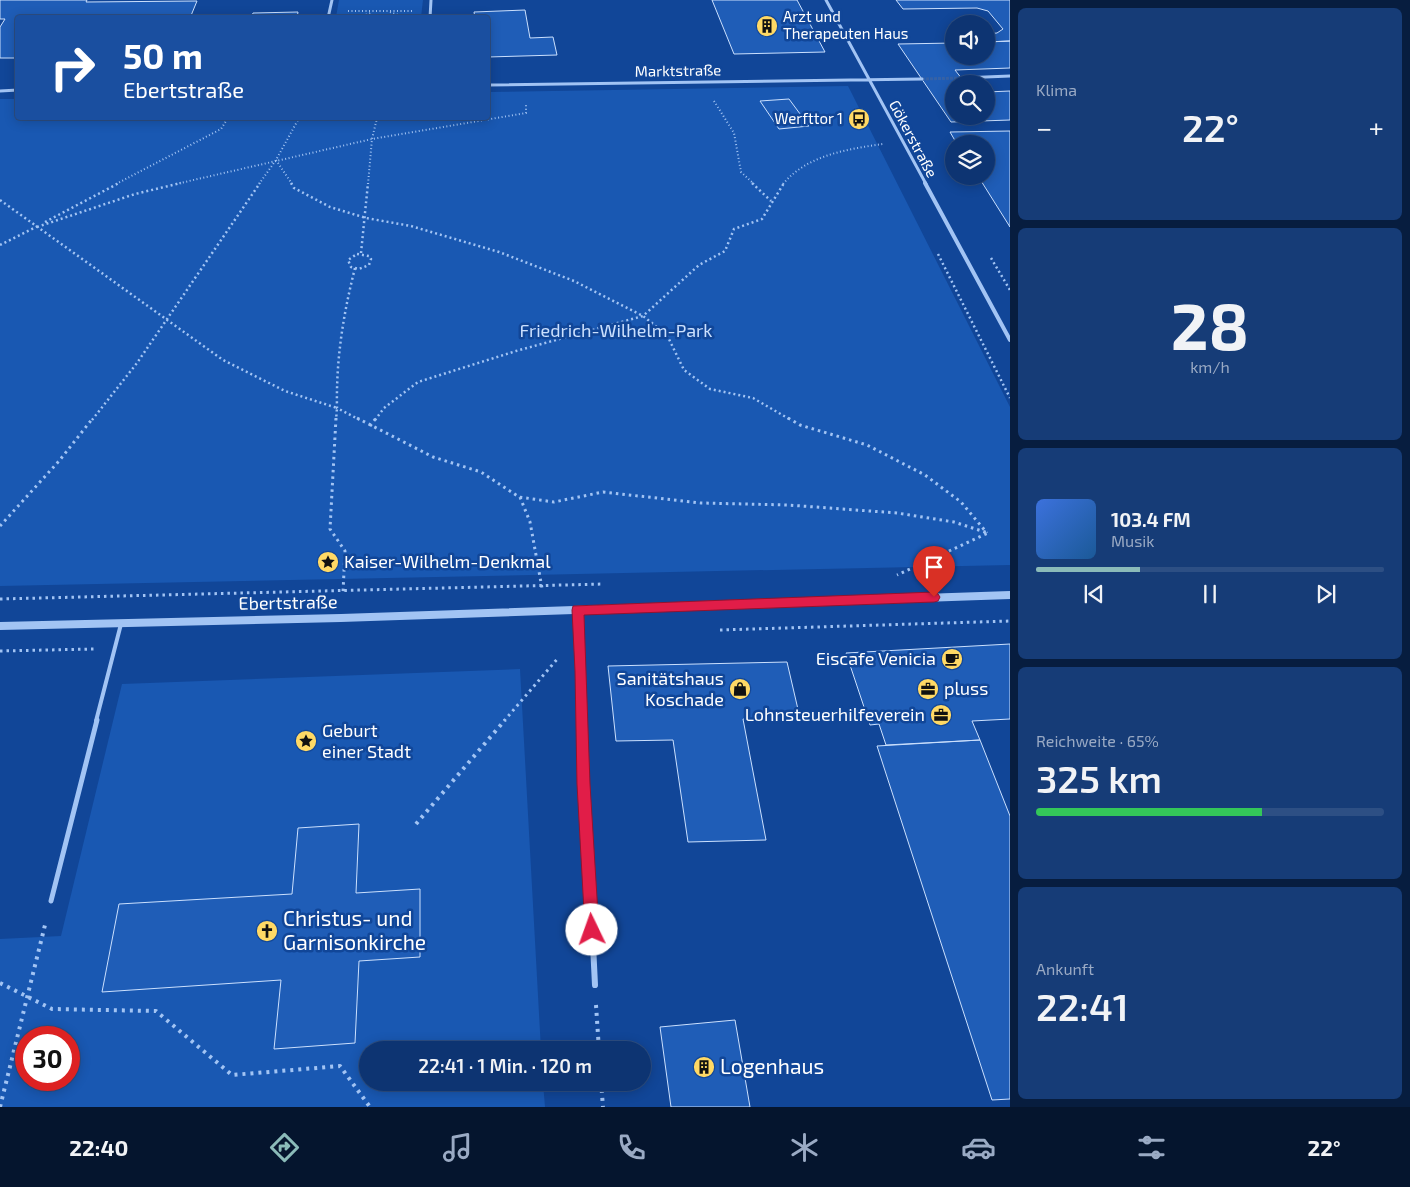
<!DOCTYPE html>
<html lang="de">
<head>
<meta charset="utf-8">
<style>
  :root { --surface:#0d3472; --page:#163c77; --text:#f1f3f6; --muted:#9aaac4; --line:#2d4f84; --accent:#8bbbb9 }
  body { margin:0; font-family:"Exo 2",sans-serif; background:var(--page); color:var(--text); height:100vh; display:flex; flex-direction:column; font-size:19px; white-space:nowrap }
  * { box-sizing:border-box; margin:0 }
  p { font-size:16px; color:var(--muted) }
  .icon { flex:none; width:28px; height:28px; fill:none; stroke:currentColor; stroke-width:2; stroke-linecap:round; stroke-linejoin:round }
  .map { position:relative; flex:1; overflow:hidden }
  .sheet { display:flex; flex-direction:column; gap:8px; padding:8px; background:#071d3f; width:400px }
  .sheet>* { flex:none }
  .hud { position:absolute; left:15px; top:15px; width:475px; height:105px; border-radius:5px; box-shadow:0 2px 12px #0003,0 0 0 1px var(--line); background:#1a4fa0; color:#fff; overflow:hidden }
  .tools { position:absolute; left:945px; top:15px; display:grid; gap:10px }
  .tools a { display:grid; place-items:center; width:50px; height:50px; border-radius:50%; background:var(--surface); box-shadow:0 2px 12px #0003,0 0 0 1px var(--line); font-size:25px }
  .speed { position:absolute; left:15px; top:1026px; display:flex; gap:10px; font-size:25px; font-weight:700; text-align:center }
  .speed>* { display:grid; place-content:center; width:65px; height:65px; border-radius:50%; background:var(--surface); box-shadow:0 2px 12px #0003,0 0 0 1px var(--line); line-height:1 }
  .speed .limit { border:8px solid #d22; background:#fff; color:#111 }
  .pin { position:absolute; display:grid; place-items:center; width:42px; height:42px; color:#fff; margin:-51px -21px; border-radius:50% 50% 50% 0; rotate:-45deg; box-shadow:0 0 5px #0007 }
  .pin .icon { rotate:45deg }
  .me { position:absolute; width:55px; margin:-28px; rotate:357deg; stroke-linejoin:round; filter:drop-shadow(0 0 4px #0008) }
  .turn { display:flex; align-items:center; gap:18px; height:105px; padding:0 25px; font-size:22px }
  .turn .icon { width:65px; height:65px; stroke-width:2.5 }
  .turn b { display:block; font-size:35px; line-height:42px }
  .big { font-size:38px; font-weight:600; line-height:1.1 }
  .sheet .widget { flex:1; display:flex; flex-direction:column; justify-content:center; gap:8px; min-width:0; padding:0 18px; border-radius:8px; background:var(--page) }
  .sheet .dial { align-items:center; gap:0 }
  .dial b { font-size:65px; line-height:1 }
  .song { display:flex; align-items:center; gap:15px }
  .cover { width:60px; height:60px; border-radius:8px; background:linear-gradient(135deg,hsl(220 70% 55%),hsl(210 70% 35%)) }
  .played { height:5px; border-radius:2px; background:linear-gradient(90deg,var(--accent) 30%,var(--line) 30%) }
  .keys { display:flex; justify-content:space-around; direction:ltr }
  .heat { display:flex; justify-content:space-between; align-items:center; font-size:28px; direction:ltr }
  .charge { height:8px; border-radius:4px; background:linear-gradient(90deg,#34c759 65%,var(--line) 0) }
  .trip { position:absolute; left:359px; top:1041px; width:292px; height:50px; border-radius:25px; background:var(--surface); box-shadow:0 2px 12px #0003,0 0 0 1px var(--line); font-weight:600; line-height:50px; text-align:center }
  .dock { display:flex; height:80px; justify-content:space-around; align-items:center; background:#05152e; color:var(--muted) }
  .dock .icon { width:35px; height:35px }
  .dock .selected { color:var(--accent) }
  .dock b { font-size:22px; color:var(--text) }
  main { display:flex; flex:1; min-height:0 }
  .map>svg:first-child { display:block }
  .green { fill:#1958b2; fill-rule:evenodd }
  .building { fill:#1f5db7; stroke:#cbe0fe }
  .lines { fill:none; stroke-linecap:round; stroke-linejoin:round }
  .minor-tunnel { stroke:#3562a7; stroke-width:3; stroke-dasharray:3 1; stroke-linecap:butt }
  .path-far3 { stroke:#a2c4f4; stroke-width:2; stroke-dasharray:1 2.5; stroke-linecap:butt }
  .path-far2 { stroke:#a2c4f4; stroke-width:2.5; stroke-dasharray:2 3; stroke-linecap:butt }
  .path-far1 { stroke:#a2c4f4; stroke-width:3; stroke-dasharray:2.5 4; stroke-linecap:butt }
  .path { stroke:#a2c4f4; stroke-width:4; stroke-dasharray:3 5; stroke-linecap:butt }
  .service-far1 { stroke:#a2c4f4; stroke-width:4 }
  .service { stroke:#a2c4f4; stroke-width:5 }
  .minor-far3 { stroke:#a2c4f4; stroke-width:3 }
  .minor-far2 { stroke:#a2c4f4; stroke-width:4 }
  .minor-far1 { stroke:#a2c4f4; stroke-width:5 }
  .minor { stroke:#a2c4f4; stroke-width:6 }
  .tertiary { fill:#a2c4f4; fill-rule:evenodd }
  .route { fill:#e11d48; stroke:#92132f }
  .labels { text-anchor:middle; stroke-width:5; stroke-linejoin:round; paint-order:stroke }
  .far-poi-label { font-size:15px; fill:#fff; stroke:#114698; text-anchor:start }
  .far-street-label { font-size:15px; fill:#fff; stroke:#114698 }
  .park-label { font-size:18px; fill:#cbe0fe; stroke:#114698 }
  .poi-label { font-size:18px; fill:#fff; stroke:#114698; text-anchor:start }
  .street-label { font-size:18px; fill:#fff; stroke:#114698 }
  .near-poi-label { font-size:21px; fill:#fff; stroke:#114698; text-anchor:start }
</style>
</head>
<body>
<main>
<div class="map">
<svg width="1010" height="1107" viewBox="0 0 1010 1107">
  <rect width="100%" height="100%" fill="#114698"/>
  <path class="green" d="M339,0H423L421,17H336Z
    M848,86L1010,407V565L0,586V99H17L18,118H488V92Z
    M520,669L541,1050H368V1082L543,1083L545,1107H0V939L61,936L122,684ZM26,1038H69V1080H26Z"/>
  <path class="building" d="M0,0H87L86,2L197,1L190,18H18V58H0V27L5,19H0Z
    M712,0H797L825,52L734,54Z
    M896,0H1010V41L986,42V34L997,33L1003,29L988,11L977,8L903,9Z
    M525,10L530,38L553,37L557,55L488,57V18H475L474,12Z
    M298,12L297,18H251L253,13Z
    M1010,41V68L955,70L966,84H954V116H986V92L1010,91V120L951,122L898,44L954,43V56H986V42Z
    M789,99L809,126L779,129L760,101Z
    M1010,131V227L978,176H986V144H957L950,132Z
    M1010,644V719L972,721L980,740L886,745L879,724L870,725L846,653Z
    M787,662L800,718L743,719L766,840L688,842L673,740L616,741L608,666Z
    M980,740L1010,816V1099L992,1100L877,746Z
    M359,824L356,893L420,889V957L359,961L355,1043L274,1049L281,980L102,992L119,904L292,894L298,828Z
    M735,1020L750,1107H671L660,1027Z"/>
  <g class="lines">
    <path class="minor-tunnel" d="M922,79L961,78"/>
    <path class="path-far3" d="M348,11H412
      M390,12L406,18
      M356,18L371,13
      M714,101L734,133L741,172L754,184
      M276,160L292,184
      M116,184L221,129L228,118
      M176,184L372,139L526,113V105
      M259,184L276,160L299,118
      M368,184L372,139L377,118
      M783,184C807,155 848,149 883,144"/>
    <path class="path-far2" d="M291,183L294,188L330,207L366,218L411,226L499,252L574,281L643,316L667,335L684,370L710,389L753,398L791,420
      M752,183L771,201
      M0,200L223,360L285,391L337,408L336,420
      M45,222L119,183
      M37,227L135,194L181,183
      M0,245L38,226
      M361,253L368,183
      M357,254L369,256L371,259L369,265L359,269L351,267L348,260Z
      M938,254L1010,398
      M991,258L1010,290
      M355,268C343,315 336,360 337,408L360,420
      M92,420L137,363L260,183
      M375,420L384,408L418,382L516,351L643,316L699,265L725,251L734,229L762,219L784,183"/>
    <path class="path-far1" d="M336,418L330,529L345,551L343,592
      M357,418L433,457L481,472L519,497L554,502L603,492L701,503L788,505L897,513L954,522L988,533L897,575
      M788,418L800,425L867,445L925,475L961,502L987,533
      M370,426L376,418
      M520,497L530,522L542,588
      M0,526L59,461L93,418
      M0,599L604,584
      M720,630L1010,621
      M0,651L94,649
      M504,721L559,657"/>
    <path class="path" d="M416,824L505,720
      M0,983L52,1009L156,1011L232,1075L340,1066L370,1107
      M596,1005L599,1050
      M601,1082L603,1107
      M0,1107L46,921"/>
    <path class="service-far1" d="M96,721L121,624"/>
    <path class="service" d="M51,901L97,720"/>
    <path class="minor-far3" d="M826,0L926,184
      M328,18L332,0
      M430,18L431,0
      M961,78L1010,76
      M488,85L922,79
      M0,91L18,90"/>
    <path class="minor-far2" d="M925,183L1010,340"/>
    <path class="minor-far1" d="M578,610L582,721"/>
    <path class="minor" d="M582,720L595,985"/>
    <path class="tertiary" d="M1010,591V599L341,622L0,630V622L341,614Z"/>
  </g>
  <path class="route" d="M934,592L938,594L940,597L938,601L934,602L584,615L590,784L599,930L597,935L592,938L587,935L585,930L577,784L575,671L572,610L573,606Z"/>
  <defs>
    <g id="building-disc" transform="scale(1.125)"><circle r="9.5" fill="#ffd965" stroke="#114698"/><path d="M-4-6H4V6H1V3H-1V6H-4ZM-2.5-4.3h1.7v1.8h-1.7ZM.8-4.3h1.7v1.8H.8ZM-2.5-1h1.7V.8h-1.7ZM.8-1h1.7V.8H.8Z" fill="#111"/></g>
    <g id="bus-disc" transform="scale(1.125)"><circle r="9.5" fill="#ffd965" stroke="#114698"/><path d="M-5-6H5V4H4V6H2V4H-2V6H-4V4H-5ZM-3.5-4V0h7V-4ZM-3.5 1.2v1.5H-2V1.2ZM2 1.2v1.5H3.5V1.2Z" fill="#111"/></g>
    <g id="sight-disc" transform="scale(1.125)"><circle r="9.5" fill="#ffd965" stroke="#114698"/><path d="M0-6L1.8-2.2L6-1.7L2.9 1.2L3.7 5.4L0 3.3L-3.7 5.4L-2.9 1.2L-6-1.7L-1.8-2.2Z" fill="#111"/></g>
    <g id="cafe-disc" transform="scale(1.125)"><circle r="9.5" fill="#ffd965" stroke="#114698"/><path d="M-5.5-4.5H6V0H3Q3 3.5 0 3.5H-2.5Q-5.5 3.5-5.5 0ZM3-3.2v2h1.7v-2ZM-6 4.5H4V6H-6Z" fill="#111"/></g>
    <g id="shop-disc" transform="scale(1.125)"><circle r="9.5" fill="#ffd965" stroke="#114698"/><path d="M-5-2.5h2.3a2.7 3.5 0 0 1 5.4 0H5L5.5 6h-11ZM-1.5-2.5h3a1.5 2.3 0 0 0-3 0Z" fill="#111"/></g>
    <g id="office-disc" transform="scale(1.125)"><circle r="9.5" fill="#ffd965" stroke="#114698"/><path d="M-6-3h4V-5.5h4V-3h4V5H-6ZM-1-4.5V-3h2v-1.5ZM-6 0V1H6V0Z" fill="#111"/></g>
    <g id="church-disc" transform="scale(1.125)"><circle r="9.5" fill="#ffd965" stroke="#114698"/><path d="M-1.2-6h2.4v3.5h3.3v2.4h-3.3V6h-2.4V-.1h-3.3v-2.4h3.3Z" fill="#111"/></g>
  </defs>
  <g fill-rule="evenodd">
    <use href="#building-disc" x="767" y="26"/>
    <use href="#bus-disc" x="859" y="119"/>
    <use href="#sight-disc" x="328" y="562"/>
    <use href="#cafe-disc" x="952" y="659"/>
    <use href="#shop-disc" x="740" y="689"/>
    <use href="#office-disc" x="928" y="689"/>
    <use href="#office-disc" x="941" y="715"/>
    <use href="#sight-disc" x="306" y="741"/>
    <use href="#church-disc" x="267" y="931"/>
    <use href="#building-disc" x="704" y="1067"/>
  </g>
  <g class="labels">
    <g class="far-poi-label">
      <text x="783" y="22">Arzt und<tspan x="783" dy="17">Therapeuten Haus</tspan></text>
      <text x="843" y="124" text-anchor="end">Werfttor 1</text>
    </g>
    <g class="far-street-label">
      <text transform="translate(678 71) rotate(-1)" y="5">Marktstraße</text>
      <text transform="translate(913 139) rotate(62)" y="5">Gökerstraße</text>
    </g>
    <g class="park-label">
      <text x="616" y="337">Friedrich-Wilhelm-Park</text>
    </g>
    <g class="poi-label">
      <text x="344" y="568">Kaiser-Wilhelm-Denkmal</text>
      <text x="936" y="665" text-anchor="end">Eiscafe Venicia</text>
      <text x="724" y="685" text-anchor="end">Sanitätshaus<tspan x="724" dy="21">Koschade</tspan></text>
      <text x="944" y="695">pluss</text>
      <text x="925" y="721" text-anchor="end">Lohnsteuerhilfeverein</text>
      <text x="322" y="737">Geburt<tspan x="322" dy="21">einer Stadt</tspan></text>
    </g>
    <g class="street-label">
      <text transform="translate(288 603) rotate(-1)" y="6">Ebertstraße</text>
    </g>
    <g class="near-poi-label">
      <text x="283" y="926">Christus- und<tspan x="283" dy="24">Garnisonkirche</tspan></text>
      <text x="720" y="1074">Logenhaus</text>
    </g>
  </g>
</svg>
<div class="tools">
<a><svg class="icon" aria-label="sound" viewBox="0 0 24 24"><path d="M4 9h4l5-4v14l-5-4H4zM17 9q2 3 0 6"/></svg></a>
<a><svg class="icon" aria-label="search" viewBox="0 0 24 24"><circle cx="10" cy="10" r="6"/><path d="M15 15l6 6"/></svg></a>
<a><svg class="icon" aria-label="layers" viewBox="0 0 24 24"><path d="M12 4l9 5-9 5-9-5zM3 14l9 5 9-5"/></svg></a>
</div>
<div class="speed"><div class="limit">30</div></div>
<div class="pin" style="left:934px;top:597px;background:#d93025"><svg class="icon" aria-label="arrive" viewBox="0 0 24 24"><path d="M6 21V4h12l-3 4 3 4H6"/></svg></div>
<svg class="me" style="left:592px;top:930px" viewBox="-20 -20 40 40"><circle r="19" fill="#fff"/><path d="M0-13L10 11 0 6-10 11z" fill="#e11d48"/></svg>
<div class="trip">22:41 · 1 Min. · 120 m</div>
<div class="hud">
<div class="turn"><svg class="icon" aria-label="right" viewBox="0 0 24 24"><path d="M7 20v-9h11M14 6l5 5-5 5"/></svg><div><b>50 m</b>Ebertstraße</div></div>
</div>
</div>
<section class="sheet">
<div class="widget"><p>Klima</p>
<div class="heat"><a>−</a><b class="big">22°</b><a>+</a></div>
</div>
<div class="widget dial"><b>28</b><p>km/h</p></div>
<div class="widget">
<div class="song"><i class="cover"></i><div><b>103.4 FM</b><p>Musik</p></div></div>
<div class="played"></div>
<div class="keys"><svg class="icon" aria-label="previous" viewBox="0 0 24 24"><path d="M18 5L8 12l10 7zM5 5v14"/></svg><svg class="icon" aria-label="pause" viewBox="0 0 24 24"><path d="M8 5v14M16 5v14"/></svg><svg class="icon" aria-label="next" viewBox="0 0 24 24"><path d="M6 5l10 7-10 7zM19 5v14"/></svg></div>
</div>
<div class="widget"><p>Reichweite · 65%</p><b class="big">325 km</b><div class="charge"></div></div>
<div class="widget"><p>Ankunft</p><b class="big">22:41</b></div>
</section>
</main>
<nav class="dock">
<b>22:40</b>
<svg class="icon selected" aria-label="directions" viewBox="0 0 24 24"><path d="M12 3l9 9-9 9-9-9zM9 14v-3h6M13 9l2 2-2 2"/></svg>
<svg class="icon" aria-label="music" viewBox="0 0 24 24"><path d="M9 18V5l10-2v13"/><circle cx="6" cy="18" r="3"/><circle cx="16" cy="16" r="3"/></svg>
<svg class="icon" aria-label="phone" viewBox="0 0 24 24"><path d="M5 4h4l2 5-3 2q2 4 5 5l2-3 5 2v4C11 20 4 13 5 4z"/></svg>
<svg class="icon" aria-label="climate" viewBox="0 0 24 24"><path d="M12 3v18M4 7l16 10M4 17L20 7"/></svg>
<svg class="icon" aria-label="car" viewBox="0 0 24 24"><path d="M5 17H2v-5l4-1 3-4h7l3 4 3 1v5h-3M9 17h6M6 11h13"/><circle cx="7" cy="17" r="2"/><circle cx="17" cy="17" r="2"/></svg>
<svg class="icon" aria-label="filters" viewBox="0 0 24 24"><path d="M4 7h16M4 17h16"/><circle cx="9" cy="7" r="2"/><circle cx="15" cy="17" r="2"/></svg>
<b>22°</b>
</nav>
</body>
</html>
